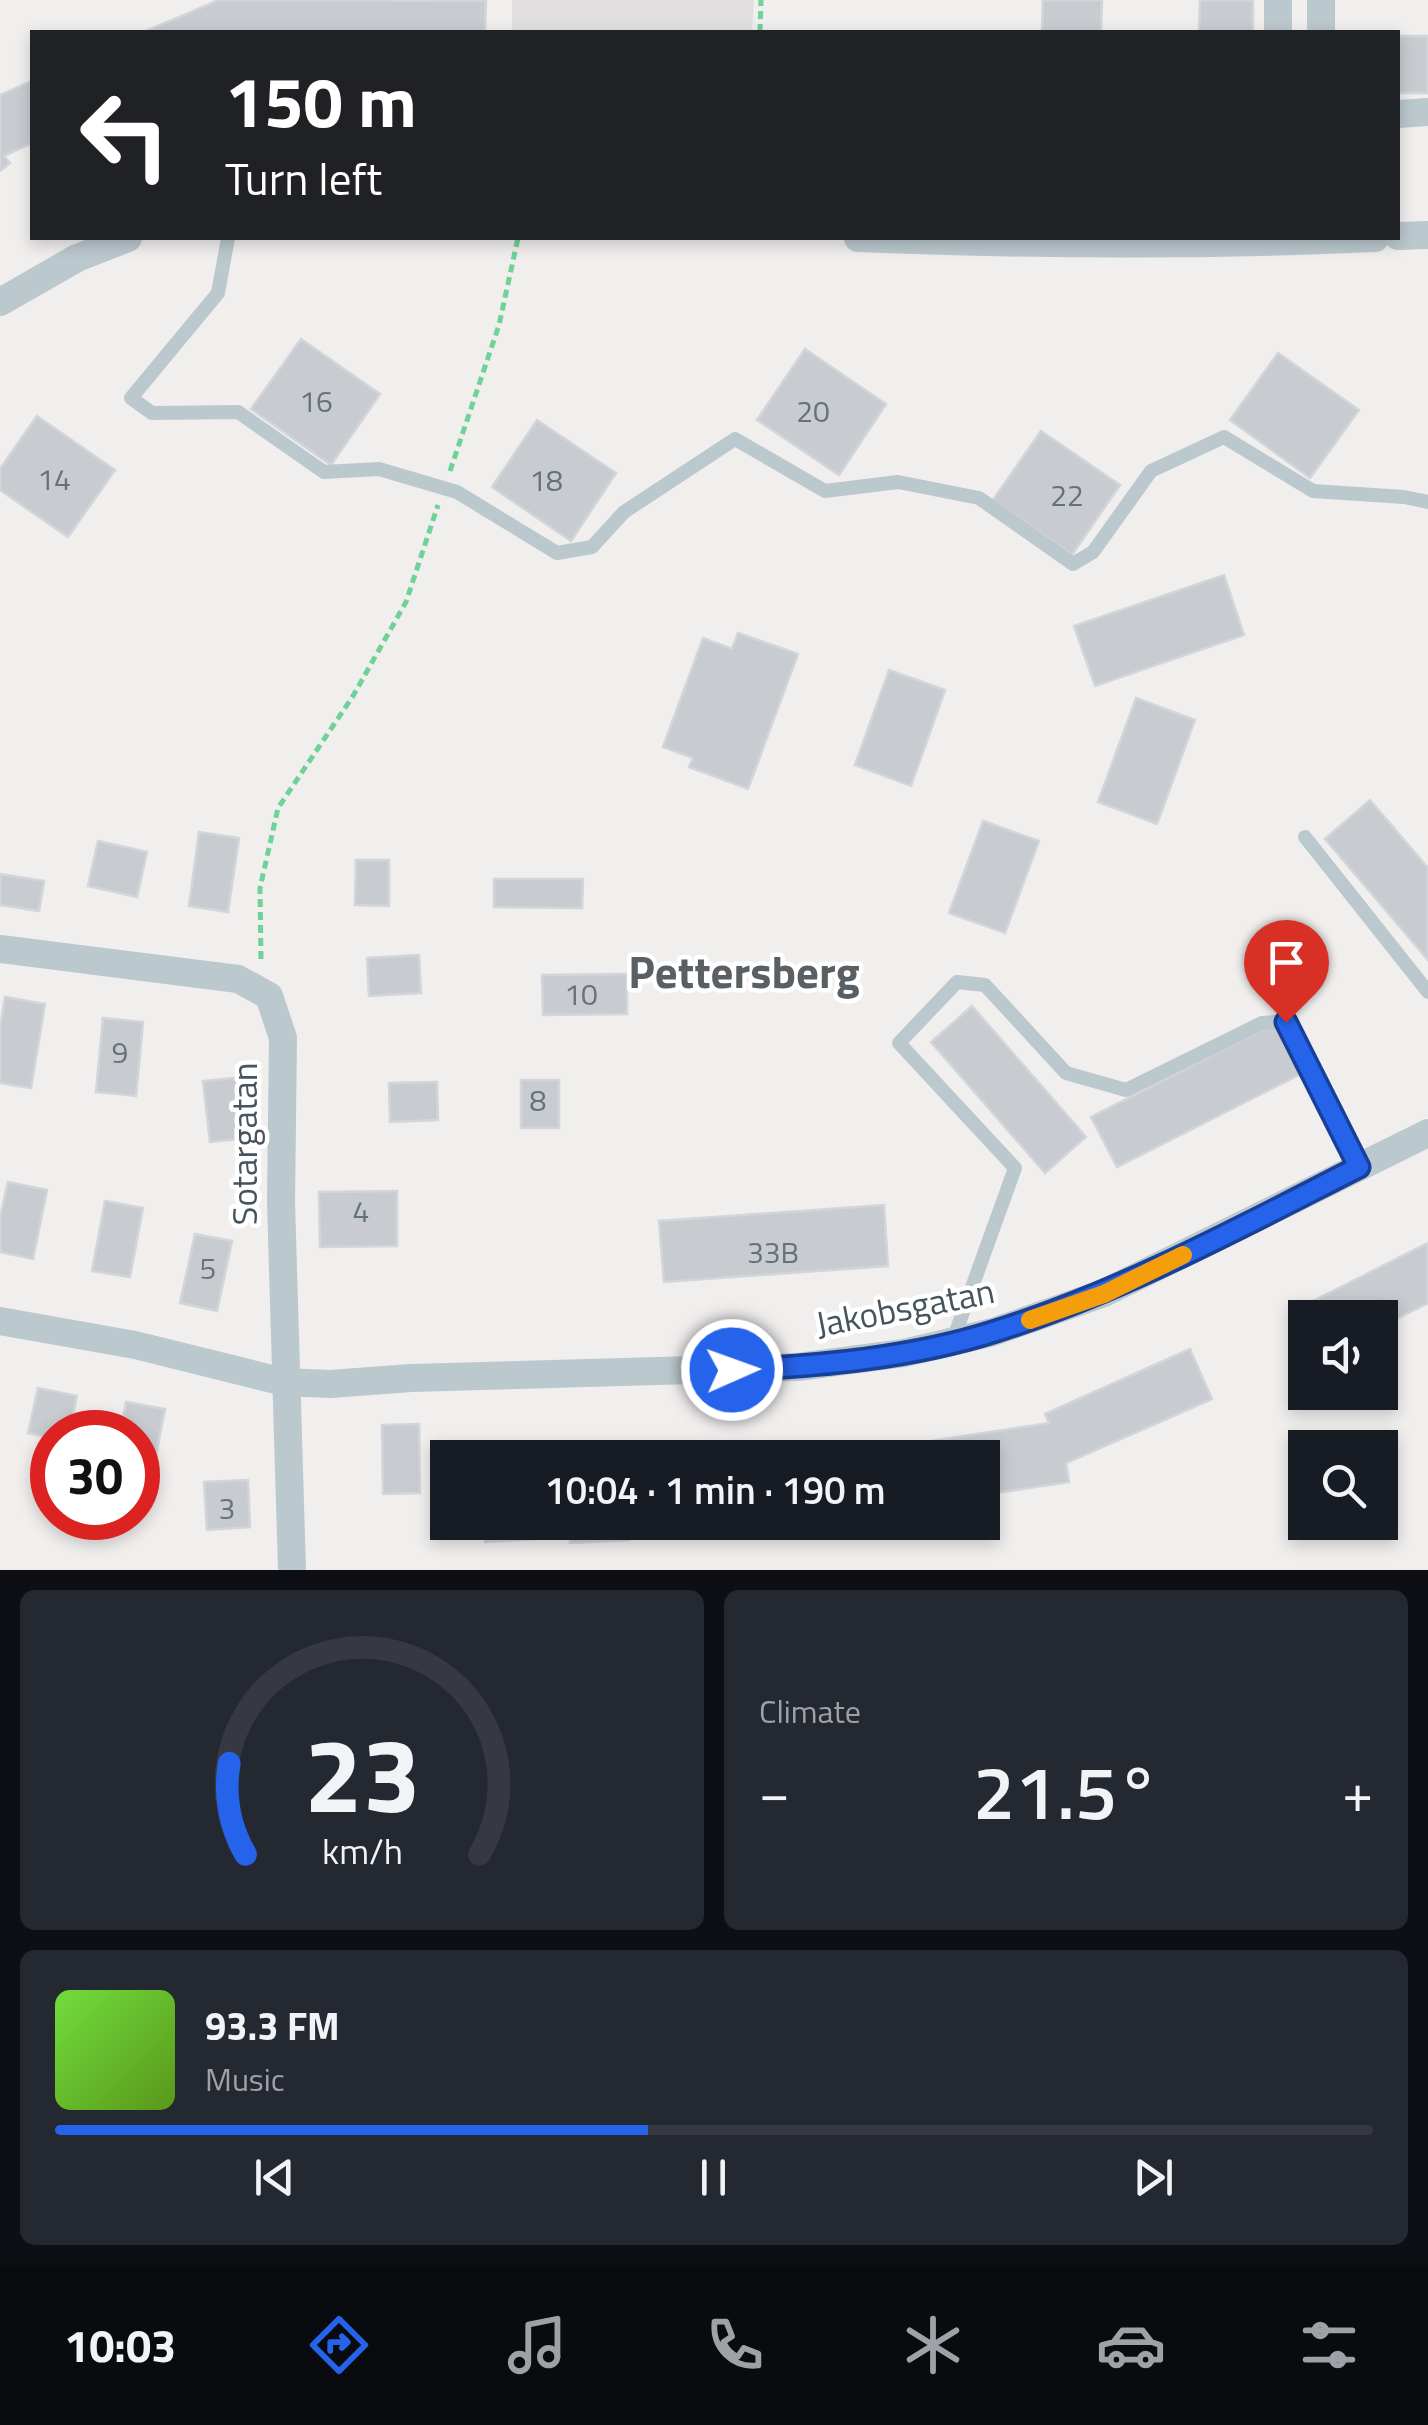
<!DOCTYPE html>
<html lang="en">
<head>
<meta charset="utf-8">
<style>
  :root { --surface:#171b24; --page:#242831; --text:#f1f3f6; --muted:#9ea1a6; --line:#363941; --accent:#2563eb }
  body { margin:0; font-family:"Titillium Web",sans-serif; background:var(--page); color:var(--text); height:100vh; display:flex; flex-direction:column; font-size:38px; white-space:nowrap }
  * { box-sizing:border-box; margin:0 }
  p { font-size:32px; color:var(--muted) }
  .icon { flex:none; width:55px; height:55px; fill:none; stroke:currentColor; stroke-width:2; stroke-linecap:round; stroke-linejoin:round }
  .map { position:relative; height:1570px; overflow:hidden }
  .drawer { display:flex; flex-direction:column; gap:20px; padding:20px; background:#0d0f14; flex:1 }
  .drawer>* { flex:none }
  .banner { position:absolute; left:30px; top:30px; width:1370px; height:210px; border-radius:0px; box-shadow:0 5px 15px #0003; background:#202124; color:#fff; overflow:hidden }
  .fabs { position:absolute; left:1288px; top:1300px; display:grid; gap:20px }
  .fabs a { display:grid; place-items:center; width:110px; height:110px; border-radius:0px; background:var(--surface); box-shadow:0 5px 15px #0003; font-size:50px }
  .speed { position:absolute; left:30px; top:1410px; display:flex; gap:20px; font-size:50px; font-weight:700; text-align:center }
  .speed>* { display:grid; place-content:center; width:130px; height:130px; border-radius:50%; background:var(--surface); box-shadow:0 5px 15px #0003; line-height:1 }
  .speed .limit { border:15px solid #d22; background:#fff; color:#111 }
  .pin { position:absolute; display:grid; place-items:center; width:85px; height:85px; color:#fff; margin:-102px -42px; border-radius:50% 50% 50% 0; rotate:-45deg; box-shadow:0 0 10px #0007 }
  .pin .icon { rotate:45deg }
  .me { position:absolute; width:110px; margin:-55px; rotate:88deg; stroke-linejoin:round; filter:drop-shadow(0 0 8px #0008) }
  .turn { display:flex; align-items:center; gap:35px; height:210px; padding:0 30px; font-size:45px }
  .turn .icon { width:130px; height:130px; stroke-width:2.5 }
  .turn b { display:block; font-size:70px; line-height:85px }
  .big { font-size:75px; font-weight:600; line-height:1.1 }
  .drawer .card { flex:1; display:flex; flex-direction:column; justify-content:center; gap:15px; min-width:0; padding:0 35px; border-radius:15px; background:var(--page) }
  .drawer .dial { align-items:center; gap:0 }
  .dial svg { height:260px; overflow:visible; fill:none; stroke:var(--line); stroke-width:7; stroke-linecap:round; text-anchor:middle }
  .dial text { fill:var(--text); stroke:none }
  .song { display:flex; align-items:center; gap:30px }
  .cover { width:120px; height:120px; border-radius:15px; background:linear-gradient(135deg,hsl(100 70% 55%),hsl(90 70% 35%)) }
  .played { height:10px; border-radius:5px; background:linear-gradient(90deg,var(--accent) 45%,var(--line) 45%) }
  .keys { display:flex; justify-content:space-around; direction:ltr }
  .heat { display:flex; justify-content:space-between; align-items:center; font-size:55px; direction:ltr }
  .drawer .tiles { flex:1; display:grid; gap:20px; grid-template-columns:1fr 1fr }
  .card:last-child { grid-column:span 2 }
  .trip { position:absolute; left:430px; top:1440px; width:570px; height:100px; border-radius:0px; background:var(--surface); box-shadow:0 5px 15px #0003; font-weight:600; line-height:100px; text-align:center }
  .tabs { display:flex; height:160px; justify-content:space-around; align-items:center; background:#090b0e; color:var(--muted) }
  .tabs .icon { width:70px; height:70px }
  .tabs .on { color:var(--accent) }
  .tabs b { font-size:45px; color:var(--text) }
  .map>svg:first-child { display:block }
  .education { fill:#e2dfe0 }
  .building { fill:#c8ccd1; stroke:#d2d5da; stroke-width:2.5 }
  .lines { fill:none; stroke-linecap:round; stroke-linejoin:round }
  .path { stroke:#6fd296; stroke-width:5; stroke-dasharray:8 5; stroke-linecap:butt }
  .lane { stroke:#bbc8ce; stroke-width:14 }
  .street { stroke:#bbc8ce; stroke-width:28 }
  .route-casing { stroke:#184099; stroke-width:25 }
  .route { stroke:#2563eb; stroke-width:18 }
  .slow { stroke:#f59e0b; stroke-width:18 }
  .labels { text-anchor:middle; stroke-width:9; stroke-linejoin:round; paint-order:stroke }
  .number-label { font-size:30px; fill:#66727a }
  .street-label { font-size:35px; fill:#45545d; stroke:#fff }
  .district-label { font-size:45px; font-weight:bold; fill:#5a5f64; stroke:#fff }
</style>
</head>
<body>
<div class="map">
<svg width="1428" height="1570" viewBox="0 0 1428 1570">
  <rect width="100%" height="100%" fill="#f1eeee"/>
  <path class="education" d="M512,0H754L752,32H512Z"/>
  <path class="building" d="M219,0L486,1L485,32H144Z
    M1043,0H1102L1101,32H1042Z
    M1200,0H1253V32H1199Z
    M1398,36H1428V93H1398Z
    M32,81V143L4,156L10,163L0,171V95Z
    M301,339L380,394L331,465L251,409Z
    M805,349L886,404L839,475L757,420Z
    M1278,353L1359,410L1310,478L1230,420Z
    M37,416L115,470L68,537L0,490V469Z
    M537,420L616,473L571,541L492,487Z
    M1041,431L1120,485L1072,555L993,500Z
    M1224,575L1244,635L1095,686L1074,626Z
    M738,633L798,654L748,789L689,767L693,758L663,747L703,638L732,649Z
    M889,670L945,690L911,786L855,765Z
    M1136,698L1195,720L1157,824L1098,802Z
    M1370,800L1428,868V960L1325,839Z
    M983,821L1039,841L1005,933L949,913Z
    M199,832L239,838L228,912L189,906Z
    M98,841L147,852L137,897L88,886Z
    M356,860H389V906L355,905Z
    M0,874L44,881L39,911L0,905Z
    M494,879H583L582,908L494,907Z
    M419,955L421,993L369,996L367,958Z
    M627,974V1014L543,1015L542,975Z
    M5,997L45,1004L31,1088L0,1083V1029Z
    M972,1006L1086,1137L1045,1173L931,1042Z
    M103,1018L143,1022L136,1096L96,1092Z
    M1276,1023L1301,1074L1117,1167L1091,1117Z
    M243,1077L250,1138L210,1142L203,1081Z
    M521,1080H559V1128H521Z
    M437,1082L438,1120L390,1122L389,1083Z
    M8,1182L47,1190L33,1259L0,1252V1218Z
    M397,1191V1246L320,1247L319,1192Z
    M105,1201L143,1208L130,1277L92,1271Z
    M884,1205L888,1266L664,1282L659,1221Z
    M195,1234L232,1241L217,1311L180,1303Z
    M1428,1243V1303L1380,1327V1318H1314L1307,1304Z
    M1190,1349L1212,1399L1066,1463L1069,1482L982,1495V1458H819L1049,1423L1045,1414Z
    M38,1388L77,1396L69,1432H52V1438L28,1433Z
    M126,1402L165,1409L155,1460L138,1457V1432H120Z
    M419,1424L420,1493L383,1494L382,1425Z
    M624,1450V1458H566V1453Z
    M248,1480L250,1527L207,1530L204,1482Z
    M483,1522H533L534,1539L485,1542Z
    M569,1522H628L629,1540L570,1543Z"/>
  <g class="lines">
    <path class="path" d="M760,32L761,0
      M450,471L499,325L518,238
      M261,959L260,888L278,808L353,696L406,602L438,505"/>
    <path class="lane" d="M228,238L218,293L131,398L152,413L238,412L324,472L379,469L457,492L557,553L592,547L624,512L735,439L825,491L898,482L979,498L1073,564L1093,552L1151,471L1224,437L1313,491L1404,497L1428,502
      M1305,837L1428,992
      M953,1340L1015,1168L899,1043L957,982L985,985L1066,1073L1126,1090L1262,1023L1287,1021L1359,1167"/>
    <path class="street" d="M1278,0V32
      M1321,32V0
      M1398,114L1428,112
      M1398,236L1428,235
      M858,238C1031,245 1201,246 1375,238
      M0,302L77,258L128,238
      M0,949L238,979L269,996L283,1038L281,1202L292,1570
      M0,1321L135,1345L284,1382L330,1384L411,1378L798,1367L904,1353L993,1332L1104,1293L1428,1133"/>
  </g>
  <g class="lines">
    <g class="route-casing">
      <path id="route" d="M732,1370C820,1366 912,1358 996,1331C1123,1291 1241,1227 1359,1167L1286,1022"/>
    </g>
    <use href="#route" class="route"/>
    <path class="slow" d="M1030,1320L1104,1294L1183,1255"/>
  </g>
  <g class="labels">
    <g class="number-label">
      <text x="316" y="412">16</text>
      <text x="813" y="422">20</text>
      <text x="54" y="490">14</text>
      <text x="546" y="491">18</text>
      <text x="1067" y="506">22</text>
      <text x="581" y="1005">10</text>
      <text x="120" y="1063">9</text>
      <text x="538" y="1111">8</text>
      <text x="361" y="1222">4</text>
      <text x="773" y="1263">33B</text>
      <text x="208" y="1279">5</text>
      <text x="227" y="1519">3</text>
    </g>
    <g class="street-label">
      <text transform="translate(245 1144) rotate(-90)" y="12">Sotargatan</text>
      <text transform="translate(905 1308) rotate(-11)" y="12">Jakobsgatan</text>
    </g>
    <g class="district-label">
      <text x="744" y="988">Pettersberg</text>
    </g>
  </g>
</svg>
<div class="fabs">
<a><svg class="icon" aria-label="sound" viewBox="0 0 24 24"><path d="M4 9h4l5-4v14l-5-4H4zM17 9q2 3 0 6"/></svg></a>
<a><svg class="icon" aria-label="search" viewBox="0 0 24 24"><circle cx="10" cy="10" r="6"/><path d="M15 15l6 6"/></svg></a>
</div>
<div class="speed"><div class="limit">30</div></div>
<div class="pin" style="left:1286px;top:1022px;background:#d93025"><svg class="icon" aria-label="arrive" viewBox="0 0 24 24"><path d="M6 21V4h12l-3 4 3 4H6"/></svg></div>
<svg class="me" style="left:732px;top:1370px" viewBox="-20 -20 40 40"><circle r="17" fill="#2563eb" stroke="#fff" stroke-width="3"/><path d="M0-11L8 9 0 5-8 9z" fill="#fff"/></svg>
<div class="trip">10:04 · 1 min · 190 m</div>
<div class="banner">
<div class="turn"><svg class="icon" aria-label="left" viewBox="0 0 24 24"><path d="M17 20v-9H6M10 6l-5 5 5 5"/></svg><div><b>150 m</b>Turn left</div></div>
</div>
</div>
<section class="drawer">
<div class="tiles">
<div class="card dial"><svg viewBox="0 0 100 80">
<path d="M14 69A42 42 0 1 1 86 69"/>
<path d="M14 69A42 42 0 0 1 9 41" stroke="#2563eb"/>
<text x="50" y="56" font-size="32" font-weight="700">23</text>
<text x="50" y="72" font-size="11">km/h</text>
</svg></div>
<div class="card"><p>Climate</p>
<div class="heat"><a>−</a><b class="big">21.5°</b><a>+</a></div>
</div>
<div class="card">
<div class="song"><i class="cover"></i><div><b>93.3 FM</b><p>Music</p></div></div>
<div class="played"></div>
<div class="keys"><svg class="icon" aria-label="previous" viewBox="0 0 24 24"><path d="M18 5L8 12l10 7zM5 5v14"/></svg><svg class="icon" aria-label="pause" viewBox="0 0 24 24"><path d="M8 5v14M16 5v14"/></svg><svg class="icon" aria-label="next" viewBox="0 0 24 24"><path d="M6 5l10 7-10 7zM19 5v14"/></svg></div>
</div>
</div>
</section>
<nav class="tabs">
<b>10:03</b>
<svg class="icon on" aria-label="directions" viewBox="0 0 24 24"><path d="M12 3l9 9-9 9-9-9zM9 14v-3h6M13 9l2 2-2 2"/></svg>
<svg class="icon" aria-label="music" viewBox="0 0 24 24"><path d="M9 18V5l10-2v13"/><circle cx="6" cy="18" r="3"/><circle cx="16" cy="16" r="3"/></svg>
<svg class="icon" aria-label="phone" viewBox="0 0 24 24"><path d="M5 4h4l2 5-3 2q2 4 5 5l2-3 5 2v4C11 20 4 13 5 4z"/></svg>
<svg class="icon" aria-label="climate" viewBox="0 0 24 24"><path d="M12 3v18M4 7l16 10M4 17L20 7"/></svg>
<svg class="icon" aria-label="car" viewBox="0 0 24 24"><path d="M5 17H2v-5l4-1 3-4h7l3 4 3 1v5h-3M9 17h6M6 11h13"/><circle cx="7" cy="17" r="2"/><circle cx="17" cy="17" r="2"/></svg>
<svg class="icon" aria-label="filters" viewBox="0 0 24 24"><path d="M4 7h16M4 17h16"/><circle cx="9" cy="7" r="2"/><circle cx="15" cy="17" r="2"/></svg>
</nav>
</body>
</html>
